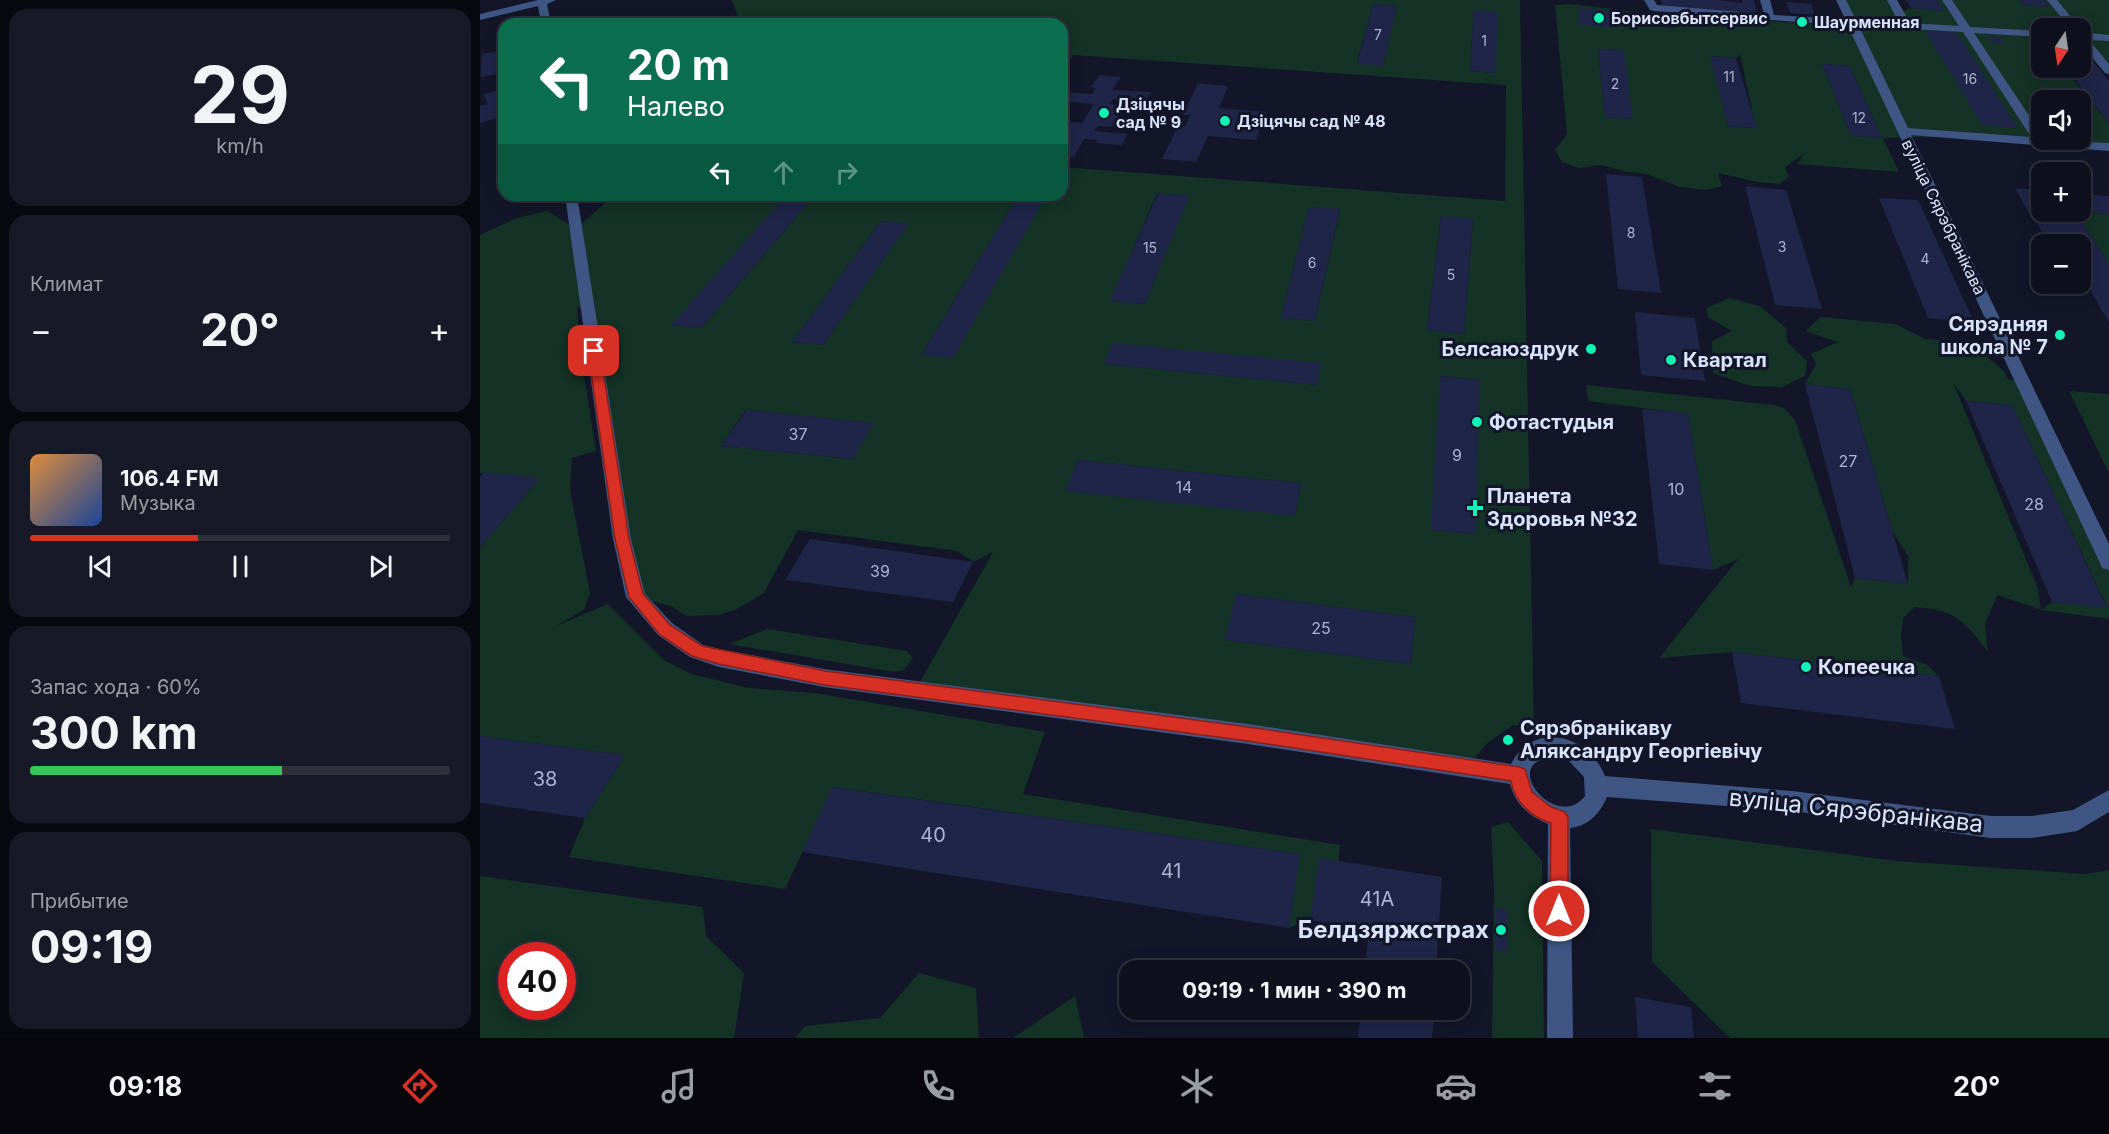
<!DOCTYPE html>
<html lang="ru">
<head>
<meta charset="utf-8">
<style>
  :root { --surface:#0e101e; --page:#171927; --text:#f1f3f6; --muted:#9b9da4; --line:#2e303c; --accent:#d93025 }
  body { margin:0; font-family:Inter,sans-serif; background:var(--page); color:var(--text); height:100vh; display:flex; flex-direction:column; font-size:22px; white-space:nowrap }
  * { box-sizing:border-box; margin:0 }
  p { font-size:20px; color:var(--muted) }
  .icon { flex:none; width:33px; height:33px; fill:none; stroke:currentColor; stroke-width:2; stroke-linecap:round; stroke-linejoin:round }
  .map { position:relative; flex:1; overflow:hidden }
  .side { display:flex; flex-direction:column; gap:9px; padding:9px; background:#080910; width:480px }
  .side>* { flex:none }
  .guide { position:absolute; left:18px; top:18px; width:570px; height:183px; border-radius:18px; box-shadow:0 3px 15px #0003,0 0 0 2px var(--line); background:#0b6e4f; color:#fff; overflow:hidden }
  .needle { width:39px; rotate:193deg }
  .controls { position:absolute; left:1551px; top:18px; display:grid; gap:12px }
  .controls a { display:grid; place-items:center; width:60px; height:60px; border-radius:12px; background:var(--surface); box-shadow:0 3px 15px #0003,0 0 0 2px var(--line); font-size:30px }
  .speed { position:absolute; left:18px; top:942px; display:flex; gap:12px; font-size:30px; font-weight:700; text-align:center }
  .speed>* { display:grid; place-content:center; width:78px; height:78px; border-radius:50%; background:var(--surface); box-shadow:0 3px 15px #0003,0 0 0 2px var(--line); line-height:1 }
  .speed .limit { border:9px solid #d22; background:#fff; color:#111 }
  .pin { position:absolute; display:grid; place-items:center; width:51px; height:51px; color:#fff; margin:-26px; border-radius:12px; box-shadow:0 3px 9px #0006 }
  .me { position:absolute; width:66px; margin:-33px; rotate:0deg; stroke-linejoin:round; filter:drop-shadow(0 0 4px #0008) }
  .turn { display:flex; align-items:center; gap:21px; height:126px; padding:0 30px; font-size:27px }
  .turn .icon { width:78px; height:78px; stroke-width:2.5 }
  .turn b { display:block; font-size:42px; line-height:51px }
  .lanes { display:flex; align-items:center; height:57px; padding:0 30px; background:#0003; justify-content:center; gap:30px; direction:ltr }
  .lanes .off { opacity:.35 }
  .big { font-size:45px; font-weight:700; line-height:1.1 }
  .side .card { flex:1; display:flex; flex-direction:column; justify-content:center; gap:9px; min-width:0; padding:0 21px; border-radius:18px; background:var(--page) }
  .side .dial { align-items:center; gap:0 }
  .dial b { font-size:78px; line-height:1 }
  .song { display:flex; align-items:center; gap:18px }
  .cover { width:72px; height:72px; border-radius:9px; background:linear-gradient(135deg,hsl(30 70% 55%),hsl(220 70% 35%)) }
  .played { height:6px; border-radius:3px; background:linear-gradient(90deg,var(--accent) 40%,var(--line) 40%) }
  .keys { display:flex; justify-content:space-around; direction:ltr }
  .heat { display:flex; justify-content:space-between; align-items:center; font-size:33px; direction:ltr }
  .charge { height:9px; border-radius:4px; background:linear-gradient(90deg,#34c759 60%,var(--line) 0) }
  .trip { position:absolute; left:639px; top:960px; width:351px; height:60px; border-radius:18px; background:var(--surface); box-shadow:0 3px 15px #0003,0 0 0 2px var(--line); font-weight:700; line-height:60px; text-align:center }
  .tab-bar { display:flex; height:96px; justify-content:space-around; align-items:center; background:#06060c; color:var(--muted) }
  .tab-bar .icon { width:42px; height:42px }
  .tab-bar .active { color:var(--accent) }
  .tab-bar b { font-size:27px; color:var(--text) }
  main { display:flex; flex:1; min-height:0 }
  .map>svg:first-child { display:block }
  .green { fill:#153226; fill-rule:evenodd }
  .building { fill:#1f2548 }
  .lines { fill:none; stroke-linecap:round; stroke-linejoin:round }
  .minor { fill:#3f5684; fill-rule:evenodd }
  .route { fill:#d93025; stroke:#8d1f18; stroke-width:1.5 }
  .poi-dot { fill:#11f2b7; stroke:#121628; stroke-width:2 }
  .labels { text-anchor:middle; stroke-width:6; stroke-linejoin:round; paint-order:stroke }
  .far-number-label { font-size:14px; fill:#abb4d0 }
  .far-poi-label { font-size:16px; font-weight:bold; fill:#dae3fd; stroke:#121628; text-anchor:start }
  .far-street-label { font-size:16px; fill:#dae3fd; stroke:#121628 }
  .number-label { font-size:16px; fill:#abb4d0 }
  .poi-label { font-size:20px; font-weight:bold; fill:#dae3fd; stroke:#121628; text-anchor:start }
  .near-number-label { font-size:20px; fill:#abb4d0 }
  .near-street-label { font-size:24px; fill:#dae3fd; stroke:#121628 }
  .near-poi-label { font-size:24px; font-weight:bold; fill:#dae3fd; stroke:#121628; text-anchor:end }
</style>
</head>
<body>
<main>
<section class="side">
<div class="card dial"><b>29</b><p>km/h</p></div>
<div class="card"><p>Климат</p>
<div class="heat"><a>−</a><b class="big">20°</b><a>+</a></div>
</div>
<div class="card">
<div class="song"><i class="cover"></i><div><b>106.4 FM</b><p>Музыка</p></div></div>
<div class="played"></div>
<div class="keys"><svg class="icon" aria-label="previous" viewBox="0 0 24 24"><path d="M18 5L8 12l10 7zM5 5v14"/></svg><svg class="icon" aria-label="pause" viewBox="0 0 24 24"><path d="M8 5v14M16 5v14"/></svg><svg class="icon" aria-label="next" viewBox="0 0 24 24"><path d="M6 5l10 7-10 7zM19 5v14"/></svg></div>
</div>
<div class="card"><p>Запас хода · 60%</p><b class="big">300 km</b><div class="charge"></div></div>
<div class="card"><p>Прибытие</p><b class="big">09:19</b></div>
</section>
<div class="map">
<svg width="1629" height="1038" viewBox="0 0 1629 1038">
  <rect width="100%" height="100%" fill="#121628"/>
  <path class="green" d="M252,0H1040L1054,729L1033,725L1007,743L988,767L435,691L513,552L493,562L478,551L318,530L284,593L255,610L239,615L207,616L191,606L156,597L108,308L97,307L100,351L116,451L92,458L90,490L110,593L104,610L76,626L128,604L184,660L211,674L269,688L335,693L565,732L543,794L860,845L858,869L837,917L809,928L819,854L353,787L305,889L89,857L105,818L145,755L0,736V547L59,479L0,473V235L37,218L67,211L96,229L134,195H307L192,325L221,328L335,195H582V167L1025,201L1026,85L593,55L582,73V24H261ZM893,4L917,6L903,65L877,63ZM994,11L1015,73L990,71ZM677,193L708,196L665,304L631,301ZM535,201L561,203L441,355ZM829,207L860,210L835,321L801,318ZM961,217L993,220L984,334L947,330ZM401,221L428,224L343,345L312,342ZM625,364H841L837,385ZM961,376L999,380L995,534L952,530ZM266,410L394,423L372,459L241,446ZM598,460L821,483V484L815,515L586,491ZM756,594L935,617L931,664L746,640Z
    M1361,0H1413L1419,12L1431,8L1463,11L1457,0H1539L1543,5L1569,7L1564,0H1629V71L1601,41L1600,28H1562V68H1584L1629,124V147L1478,136L1403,138L1419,172L1317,164L1324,154L1305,167L1309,177L1300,184L1277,182L1238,173L1242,186L1226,190L1200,187L1166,174L1147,172L1122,165L1099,168L1082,162L1075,150L1087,134L1075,5L1091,4L1157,12L1173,26L1196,28L1191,19L1203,15L1347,25L1371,22ZM1118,49L1143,50L1152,119L1125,117ZM1260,55L1276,128L1248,126L1231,56L1256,58ZM1342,64L1370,66L1402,138L1371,136ZM1562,100H1600V140H1562Z
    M1595,212L1629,214V264Z
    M1250,298L1280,306L1306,328L1307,342L1327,361L1325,376L1302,387L1270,386L1233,373L1232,341L1252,331L1228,317L1226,308Z
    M1341,317L1415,324L1445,339L1475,341L1506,356L1525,372L1528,380L1541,379L1629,563V619L1562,610L1517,595L1505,624L1508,652C1484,620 1475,610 1435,607L1423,618L1421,637L1423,656L1447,665L1459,676L1252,652L1179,658L1258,559L1233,570L1208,414L1108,401L1106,385L1294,405L1305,409L1315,420L1371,587L1375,578L1428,584V556L1413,533L1370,389L1325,384L1336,364L1331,354L1358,342L1325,331ZM1473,382L1486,401L1532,405L1627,607L1572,602L1561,610L1558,589Z
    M1589,391L1629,394V473Z
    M287,629L427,651L433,658L424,670L414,672L249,644Z
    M1028,822L1062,861L1064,1038H1012L1014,888L1011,827Z
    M1171,829L1417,861L1606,874L1629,870V1038H1250L1172,962Z
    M0,876L223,907L226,936L264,973L254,1038H0ZM32,956H82V1006H32Z
    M439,973L496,988L499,1038H315L325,1026L400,1018Z
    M595,996L604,1038H533Z"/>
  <path class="building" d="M1181,0H1237L1263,3L1262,0H1274L1277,14L1182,6Z
    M1426,0H1457L1464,11L1431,8Z
    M1539,0H1564L1570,7L1543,5Z
    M1306,2L1331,4L1335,15L1310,13Z
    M893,4L917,6L903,66L877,64Z
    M1099,8L1138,11L1139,28L1099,25Z
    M994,10L1018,12L1016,73L990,71Z
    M1445,31L1477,33L1538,128L1502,125Z
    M1508,36L1521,38L1525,44L1512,43Z
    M1600,45L1629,81V124L1586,68H1600Z
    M1118,49L1144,50L1153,119L1125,117Z
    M24,50V73L1,77L2,54Z
    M1230,56L1256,58L1277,128L1248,126Z
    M1342,64L1370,66L1402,138L1371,136Z
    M619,75L641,77L632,90L671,92L665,102L633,99L630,104L644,106L631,127L618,126L614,131L648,134L642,145L615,143L617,140L604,139L594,157L582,156V140L588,134H582V121L602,123L614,104L582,101V92L612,94L616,88L611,87Z
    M718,83L748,86L739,108L786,112L776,140L728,136L716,162L682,159L698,126L705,127L710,115H703Z
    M24,89V116L0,123V106L8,104L3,94Z
    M1126,174L1162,177L1181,293L1138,289Z
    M1265,186L1306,190L1342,309L1295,305Z
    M1535,188L1562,190V213L1548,212Z
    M678,193L709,196L665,304L630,301Z
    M1600,194L1629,196V214L1600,212Z
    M307,195H335L221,328L191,325Z
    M1399,198L1438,200L1494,322L1448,318Z
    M535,201L562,203L473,358L441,355Z
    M829,207L860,209L835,321L801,318Z
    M1563,212H1595L1629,264V323L1605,280H1600V244H1583L1576,234L1563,233L1554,218L1567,219Z
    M961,216L993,219L984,334L947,330Z
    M401,221L429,223L343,345L312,342Z
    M1155,312L1215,318L1225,381L1161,375Z
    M633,343L842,363L837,385L624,364Z
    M960,376L999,380L996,534L951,530Z
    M1325,384L1370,389L1428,584L1375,578Z
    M1486,401L1532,405L1627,608L1572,602Z
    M1162,409L1208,413L1233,570L1179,564Z
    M267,410L394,423L373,459L241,446Z
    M598,460L821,483L815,516L585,491Z
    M4,472L60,478L0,547V477Z
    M330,539L493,562L473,602L305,580Z
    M756,594L935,617L931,664L745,640Z
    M1252,652L1459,676L1475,729L1261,703Z
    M0,736L145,755L105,818L0,803Z
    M352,787L820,854L809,928L322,852Z
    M839,858L962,877L956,970H885L889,929L830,920Z
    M1016,908L1027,910V952L1016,950Z
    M1155,997L1211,1007L1214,1038H1158Z
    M881,1010H954L952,1038H878Z"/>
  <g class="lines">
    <path class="minor" d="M58,0H76L67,4L71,24H61L58,6L0,20V14Z
      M1164,0H1174L1177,5L1284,14L1280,0H1290L1294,15L1365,19L1356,0H1366L1376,20L1419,23L1407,0H1417L1430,23L1479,26L1462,0H1472L1490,27L1562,31V37L1494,33L1562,135V140L1629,143V151L1431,135L1629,544V570L1622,568L1620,563L1368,26L1174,11L1170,10ZM1379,26L1483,32L1551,137L1428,128Z
      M1567,0H1577L1600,28H1590Z
      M1600,32L1629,35V41L1609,40L1629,64V74L1625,73L1600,43Z
      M85,195H97L151,539L165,594L192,623L223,645L239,649L344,669L768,724L1031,764C1054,720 1109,735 1125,776L1312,791L1511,816H1552L1593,810L1629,790V812L1597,831L1552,838H1511L1312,811L1127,797C1120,813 1109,826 1090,828L1093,1038H1067L1068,824C1049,817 1035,803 1030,784L768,744L344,687L239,667L210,657L178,635L146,597L133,539ZM1067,757L1088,760L1104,777L1105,796C1081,827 1036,782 1054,764C1057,761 1063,759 1067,757Z"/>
  </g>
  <path class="route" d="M114,347L120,351L149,539L163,594L190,625L222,646L345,671L768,727L1039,767L1045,769L1052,792L1071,807L1085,812L1088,817V911L1085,918L1079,921L1072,918L1070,911L1071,823C1052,818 1034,801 1031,781L768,741L345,685L239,664L212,656L179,634L149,597L135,539L108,351Z"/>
  <g class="poi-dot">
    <circle cx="1119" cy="18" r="6"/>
    <circle cx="1322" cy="22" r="6"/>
    <circle cx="624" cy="113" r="6"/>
    <circle cx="745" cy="121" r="6"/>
    <circle cx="1580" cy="335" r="6"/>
    <circle cx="1111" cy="349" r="6"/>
    <circle cx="1191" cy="360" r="6"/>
    <circle cx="997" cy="422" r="6"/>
    <path d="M992 499h6v6h6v6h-6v6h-6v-6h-6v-6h6z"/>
    <circle cx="1326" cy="667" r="6"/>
    <circle cx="1028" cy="740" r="6"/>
    <circle cx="1021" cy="930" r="6"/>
  </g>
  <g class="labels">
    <g class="far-number-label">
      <text x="898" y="40">7</text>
      <text x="1004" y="46">1</text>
      <text x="1249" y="82">11</text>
      <text x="1490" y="84">16</text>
      <text x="1135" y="89">2</text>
      <text x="1379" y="123">12</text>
      <text x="1151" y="238">8</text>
      <text x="1302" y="252">3</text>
      <text x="670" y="253">15</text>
      <text x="1445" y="264">4</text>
      <text x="832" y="268">6</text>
      <text x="971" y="280">5</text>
    </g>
    <g class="far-poi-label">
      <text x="1131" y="24">Борисовбытсервис</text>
      <text x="1334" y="28">Шаурменная</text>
      <text x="636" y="110">Дзіцячы<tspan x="636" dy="18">сад № 9</tspan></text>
      <text x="757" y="127">Дзіцячы сад № 48</text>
    </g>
    <g class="far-street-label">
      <text transform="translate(1464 217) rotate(64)" y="6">вуліца Сярэбранікава</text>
    </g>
    <g class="number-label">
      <text x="318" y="440">37</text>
      <text x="977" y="461">9</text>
      <text x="1368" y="467">27</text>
      <text x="704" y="493">14</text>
      <text x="1196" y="495">10</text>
      <text x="1554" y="510">28</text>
      <text x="400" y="577">39</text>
      <text x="841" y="634">25</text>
    </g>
    <g class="poi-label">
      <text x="1568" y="331" text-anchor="end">Сярэдняя<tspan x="1568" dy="23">школа № 7</tspan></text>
      <text x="1099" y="356" text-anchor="end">Белсаюздрук</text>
      <text x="1203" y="367">Квартал</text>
      <text x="1009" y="429">Фотастудыя</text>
      <text x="1007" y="503">Планета<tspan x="1007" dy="23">Здоровья №32</tspan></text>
      <text x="1338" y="674">Копеечка</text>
      <text x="1040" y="735">Сярэбранікаву<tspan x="1040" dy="23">Аляксандру Георгіевічу</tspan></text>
    </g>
    <g class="near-number-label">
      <text x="65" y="786">38</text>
      <text x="453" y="842">40</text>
      <text x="691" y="878">41</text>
      <text x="897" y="906">41А</text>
    </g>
    <g class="near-street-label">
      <text transform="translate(1376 811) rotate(6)" y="8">вуліца Сярэбранікава</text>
    </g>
    <g class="near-poi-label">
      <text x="1009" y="938">Белдзяржстрах</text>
    </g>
  </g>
</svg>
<div class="controls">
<a><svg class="needle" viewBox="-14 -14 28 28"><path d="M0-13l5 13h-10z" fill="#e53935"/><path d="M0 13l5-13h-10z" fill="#9b9da4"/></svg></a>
<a><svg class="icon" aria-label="sound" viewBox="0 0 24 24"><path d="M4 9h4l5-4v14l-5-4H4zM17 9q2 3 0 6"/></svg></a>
<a>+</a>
<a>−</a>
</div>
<div class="speed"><div class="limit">40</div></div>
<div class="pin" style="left:114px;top:351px;background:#d93025"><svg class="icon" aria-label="arrive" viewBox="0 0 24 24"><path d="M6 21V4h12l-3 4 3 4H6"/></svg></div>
<svg class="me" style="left:1079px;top:911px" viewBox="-20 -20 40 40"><circle r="17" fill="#d93025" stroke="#fff" stroke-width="3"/><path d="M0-11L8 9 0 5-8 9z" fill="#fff"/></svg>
<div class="trip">09:19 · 1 мин · 390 m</div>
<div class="guide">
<div class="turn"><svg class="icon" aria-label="left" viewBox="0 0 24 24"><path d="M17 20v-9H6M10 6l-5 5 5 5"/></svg><div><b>20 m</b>Налево</div></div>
<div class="lanes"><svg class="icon" aria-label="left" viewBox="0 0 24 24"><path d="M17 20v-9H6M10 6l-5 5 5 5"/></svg><svg class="icon off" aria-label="ahead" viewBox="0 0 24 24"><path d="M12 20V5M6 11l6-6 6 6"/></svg><svg class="icon off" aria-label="right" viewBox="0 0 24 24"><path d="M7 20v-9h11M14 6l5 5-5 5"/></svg></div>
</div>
</div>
</main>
<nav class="tab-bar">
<b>09:18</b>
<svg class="icon active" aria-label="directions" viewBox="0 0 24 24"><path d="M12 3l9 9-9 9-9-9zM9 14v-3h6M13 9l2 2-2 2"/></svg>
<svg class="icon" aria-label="music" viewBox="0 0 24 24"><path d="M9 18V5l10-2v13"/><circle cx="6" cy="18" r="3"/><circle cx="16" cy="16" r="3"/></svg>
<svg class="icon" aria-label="phone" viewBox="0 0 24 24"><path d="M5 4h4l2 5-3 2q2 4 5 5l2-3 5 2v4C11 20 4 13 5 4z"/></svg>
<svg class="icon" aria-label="climate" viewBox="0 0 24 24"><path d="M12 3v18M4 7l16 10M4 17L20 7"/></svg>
<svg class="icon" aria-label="car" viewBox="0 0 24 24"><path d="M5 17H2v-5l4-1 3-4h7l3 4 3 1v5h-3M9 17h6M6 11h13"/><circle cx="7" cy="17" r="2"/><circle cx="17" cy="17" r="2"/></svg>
<svg class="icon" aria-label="filters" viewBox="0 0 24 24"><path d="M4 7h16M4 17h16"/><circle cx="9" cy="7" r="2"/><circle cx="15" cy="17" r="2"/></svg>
<b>20°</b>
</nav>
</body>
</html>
